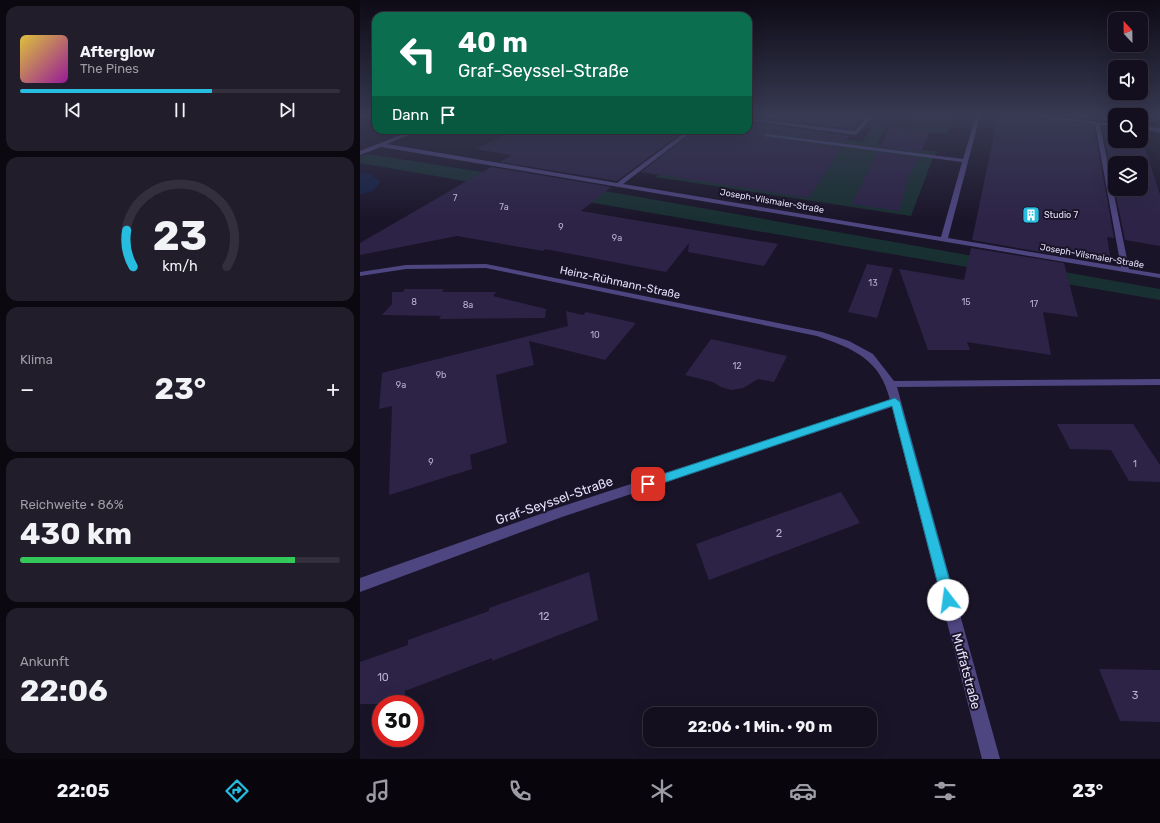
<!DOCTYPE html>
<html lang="de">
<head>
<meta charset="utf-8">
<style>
  :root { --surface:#140f1e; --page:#211d2b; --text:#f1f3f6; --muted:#9d9ca4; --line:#332f3c; --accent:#26bde1 }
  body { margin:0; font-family:Rubik,sans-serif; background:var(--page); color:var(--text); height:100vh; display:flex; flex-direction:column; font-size:15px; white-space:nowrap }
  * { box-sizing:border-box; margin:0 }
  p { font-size:13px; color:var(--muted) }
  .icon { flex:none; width:22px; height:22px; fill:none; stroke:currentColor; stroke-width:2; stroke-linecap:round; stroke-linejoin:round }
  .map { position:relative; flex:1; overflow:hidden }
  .details { display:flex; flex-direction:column; gap:6px; padding:6px; background:#0b0810; width:360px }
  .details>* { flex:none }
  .top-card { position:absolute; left:12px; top:12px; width:380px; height:122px; border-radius:12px; box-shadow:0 4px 16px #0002,0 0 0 1px var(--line); background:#0b6e4f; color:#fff; overflow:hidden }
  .needle { width:26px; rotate:338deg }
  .tools { position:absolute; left:748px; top:12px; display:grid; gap:8px }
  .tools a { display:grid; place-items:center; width:40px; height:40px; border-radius:8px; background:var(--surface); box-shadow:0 4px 16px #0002,0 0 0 1px var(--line); font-size:20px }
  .speed { position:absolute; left:12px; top:695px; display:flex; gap:8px; font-size:20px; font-weight:700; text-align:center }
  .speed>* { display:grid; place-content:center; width:52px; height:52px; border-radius:50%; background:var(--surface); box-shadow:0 4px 16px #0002,0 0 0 1px var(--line); line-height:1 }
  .speed .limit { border:6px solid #d22; background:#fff; color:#111 }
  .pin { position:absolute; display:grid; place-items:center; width:34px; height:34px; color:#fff; margin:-17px; border-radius:8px; box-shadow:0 2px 6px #0006 }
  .me { position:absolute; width:44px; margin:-22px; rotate:345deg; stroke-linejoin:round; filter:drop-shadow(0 0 3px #0008) }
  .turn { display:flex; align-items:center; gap:14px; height:84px; padding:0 20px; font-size:18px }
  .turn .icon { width:52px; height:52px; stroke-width:2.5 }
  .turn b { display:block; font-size:28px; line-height:34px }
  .then { display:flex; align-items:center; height:38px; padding:0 20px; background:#0003; gap:8px; font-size:15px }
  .big { font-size:30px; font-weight:700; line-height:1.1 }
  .details .widget { flex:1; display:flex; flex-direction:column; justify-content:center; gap:6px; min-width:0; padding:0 14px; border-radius:12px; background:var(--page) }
  .details .dial { align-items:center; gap:0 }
  .dial svg { height:104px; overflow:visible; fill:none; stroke:var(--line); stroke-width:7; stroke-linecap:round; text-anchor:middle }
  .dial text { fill:var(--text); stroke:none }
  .song { display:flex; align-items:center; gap:12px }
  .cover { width:48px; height:48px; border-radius:6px; background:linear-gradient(135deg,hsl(50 70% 55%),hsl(300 70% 35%)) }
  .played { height:4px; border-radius:2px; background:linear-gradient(90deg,var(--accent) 60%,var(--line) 60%) }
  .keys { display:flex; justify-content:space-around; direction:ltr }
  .heat { display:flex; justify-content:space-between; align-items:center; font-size:22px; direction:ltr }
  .charge { height:6px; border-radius:3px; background:linear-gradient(90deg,#34c759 86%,var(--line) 0) }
  .trip { position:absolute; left:283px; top:707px; width:234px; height:40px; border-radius:12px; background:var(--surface); box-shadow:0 4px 16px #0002,0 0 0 1px var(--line); font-weight:700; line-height:40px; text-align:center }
  .tabs { display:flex; height:64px; justify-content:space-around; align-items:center; background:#08060c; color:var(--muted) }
  .tabs .icon { width:28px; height:28px }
  .tabs .active { color:var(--accent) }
  .tabs b { font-size:18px; color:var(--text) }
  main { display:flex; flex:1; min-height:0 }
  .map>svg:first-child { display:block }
  .green { fill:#183031 }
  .water { fill:#132043 }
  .building { fill:#2d2347; fill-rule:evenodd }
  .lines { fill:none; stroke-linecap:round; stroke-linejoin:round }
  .minor { fill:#4e4681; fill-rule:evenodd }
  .route { fill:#26bde1; stroke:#197b92 }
  .labels { text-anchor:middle; stroke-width:4; stroke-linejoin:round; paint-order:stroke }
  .number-label { font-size:9px; fill:#b7b1ce }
  .far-street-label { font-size:9px; fill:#e5e0fb; stroke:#1a1428 }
  .far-poi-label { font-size:9px; fill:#e5e0fb; stroke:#1a1428; text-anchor:start }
  .street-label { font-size:11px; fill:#e5e0fb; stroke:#1a1428 }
  .near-number-label { font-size:11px; fill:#b7b1ce }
  .near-street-label { font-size:13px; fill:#e5e0fb; stroke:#1a1428 }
</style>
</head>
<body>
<main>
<section class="details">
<div class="widget">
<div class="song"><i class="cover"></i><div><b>Afterglow</b><p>The Pines</p></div></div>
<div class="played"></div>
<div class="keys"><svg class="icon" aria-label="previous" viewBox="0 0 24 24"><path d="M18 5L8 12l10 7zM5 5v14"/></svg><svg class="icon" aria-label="pause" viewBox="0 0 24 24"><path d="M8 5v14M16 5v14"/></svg><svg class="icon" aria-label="next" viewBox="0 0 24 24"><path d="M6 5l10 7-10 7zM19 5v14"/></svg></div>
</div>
<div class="widget dial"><svg viewBox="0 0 100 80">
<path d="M14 69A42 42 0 1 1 86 69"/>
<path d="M14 69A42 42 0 0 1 9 41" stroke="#26bde1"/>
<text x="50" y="56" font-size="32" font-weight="700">23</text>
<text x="50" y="72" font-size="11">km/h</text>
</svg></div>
<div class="widget"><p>Klima</p>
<div class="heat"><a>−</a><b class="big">23°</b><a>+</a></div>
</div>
<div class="widget"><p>Reichweite · 86%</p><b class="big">430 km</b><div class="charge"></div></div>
<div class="widget"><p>Ankunft</p><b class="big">22:06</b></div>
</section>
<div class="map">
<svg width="800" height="759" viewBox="0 0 800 759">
  <rect width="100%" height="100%" fill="#1a1428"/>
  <path class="green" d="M556,116H595L586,134L549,130Z
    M513,126L527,127L517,144L579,152L574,155L551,216L295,177L351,130H388V127L502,142Z
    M8,154L251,192L800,289V300L0,163V156Z"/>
  <path class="water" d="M0,173L10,174L21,182L13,191L0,194Z"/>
  <path class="building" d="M388,116H502L494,129Z
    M638,116H671L734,125L754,238L747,237L751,261L702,252L703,256L612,240Z
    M702,116H755V122Z
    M388,122L489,136L485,142L407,133L403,135L404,137L481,148L449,198L281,172L335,130H388Z
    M529,127L570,132L561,152L520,147Z
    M742,127H755V141H781V136L800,195V246L765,240ZM755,163H781V189H755Z
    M155,130H325L257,181L140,162L152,155L115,149Z
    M517,152L558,158L549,176L539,211L492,204Z
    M131,167L251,187L221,211L418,244L404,266L328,252L329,243L306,272L185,249L183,251L97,236L0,255V243Z
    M611,248L704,263L718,317L683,312L691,355L607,342L610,350H568L539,269L604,280Z
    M507,264L533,268L517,318L488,312Z
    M45,289H84L82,292H136L133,296L186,309L185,318L79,319L81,316L22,315L32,304V292H43Z
    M206,311L223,315L226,312L276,323L245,360L169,341L174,365L136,375L147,443L110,455L112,469L29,495L32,406L19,409L22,373L208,326Z
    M351,339L427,356L414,382L398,379L383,388L371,390L361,387L353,382L325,375Z
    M697,424H773L800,465V482L769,481L751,450L710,449Z
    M481,492L500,523L349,580L336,544Z
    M229,572L238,620L132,661V658L45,691V704H0V662L48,645V640L129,611V608Z
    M739,669L800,670V722L760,721Z"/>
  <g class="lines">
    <path class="minor" d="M508,116H513L496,135L388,120V118L495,131Z
      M616,116H620L588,238L761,267L735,124L672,116H688L755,124V126L740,125L769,269L800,274V278L21,147L0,155V151L53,130H61L27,144L257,183L328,130H334L263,184L581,237L602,162L404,136L407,134L603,159Z
      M781,126L800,128V132L781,130Z
      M126,264L462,332L489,341L513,354L534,381L800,379V385L537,387L640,759H622L532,407L202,517L0,592V578L200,507L530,400C520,359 494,349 457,336L126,268L46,269L0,276V272L46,265Z"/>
  </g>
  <linearGradient id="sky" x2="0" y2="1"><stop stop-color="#0e0b16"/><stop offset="0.52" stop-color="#383a53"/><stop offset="1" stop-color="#383a53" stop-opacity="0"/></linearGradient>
  <rect width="800" height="222" fill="url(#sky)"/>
  <path class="route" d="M535,398L540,402L595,600L593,604L588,606L584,604L582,600L532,406L288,488L284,487L282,484L284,480L288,479Z"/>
  <defs>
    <g id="building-square" transform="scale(0.9)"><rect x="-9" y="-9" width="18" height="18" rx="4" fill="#26bde1" stroke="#1a1428"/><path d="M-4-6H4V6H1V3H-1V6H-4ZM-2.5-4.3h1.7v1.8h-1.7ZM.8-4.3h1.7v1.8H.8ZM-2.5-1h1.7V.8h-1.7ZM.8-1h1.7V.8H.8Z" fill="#fff"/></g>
  </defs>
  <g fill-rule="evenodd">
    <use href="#building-square" x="671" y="215"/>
  </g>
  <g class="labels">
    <g class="number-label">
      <text x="95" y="201">7</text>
      <text x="144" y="210">7a</text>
      <text x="201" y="230">9</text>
      <text x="257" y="241">9a</text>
      <text x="513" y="286">13</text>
      <text x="54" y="305">8</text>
      <text x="606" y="305">15</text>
      <text x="674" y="307">17</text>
      <text x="108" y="308">8a</text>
      <text x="235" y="338">10</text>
      <text x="377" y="369">12</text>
      <text x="81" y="378">9b</text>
      <text x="41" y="388">9a</text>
      <text x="71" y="465">9</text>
      <text x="775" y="467">1</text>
    </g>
    <g class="far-street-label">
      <text transform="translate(412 201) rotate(10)" y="3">Joseph-Vilsmaier-Straße</text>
      <text transform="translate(732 256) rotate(10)" y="3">Joseph-Vilsmaier-Straße</text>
    </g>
    <g class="far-poi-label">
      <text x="684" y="218">Studio 7</text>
    </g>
    <g class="street-label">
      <text transform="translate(260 282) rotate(12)" y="4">Heinz-Rühmann-Straße</text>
    </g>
    <g class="near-number-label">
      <text x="419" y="537">2</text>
      <text x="184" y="620">12</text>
      <text x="23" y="681">10</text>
      <text x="775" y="699">3</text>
    </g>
    <g class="near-street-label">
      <text transform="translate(194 500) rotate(-19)" y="5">Graf-Seyssel-Straße</text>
      <text transform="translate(607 671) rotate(75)" y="5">Muffatstraße</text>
    </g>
  </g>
</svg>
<div class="tools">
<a><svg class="needle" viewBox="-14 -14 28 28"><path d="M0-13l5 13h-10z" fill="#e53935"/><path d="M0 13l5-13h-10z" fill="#9d9ca4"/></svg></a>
<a><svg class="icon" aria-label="sound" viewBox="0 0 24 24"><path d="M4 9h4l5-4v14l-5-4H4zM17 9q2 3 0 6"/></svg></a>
<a><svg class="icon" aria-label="search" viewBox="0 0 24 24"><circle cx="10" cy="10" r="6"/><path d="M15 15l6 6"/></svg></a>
<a><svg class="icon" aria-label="layers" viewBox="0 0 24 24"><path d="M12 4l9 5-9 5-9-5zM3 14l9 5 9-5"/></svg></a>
</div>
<div class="speed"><div class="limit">30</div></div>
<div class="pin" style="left:288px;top:484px;background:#d93025"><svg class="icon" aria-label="arrive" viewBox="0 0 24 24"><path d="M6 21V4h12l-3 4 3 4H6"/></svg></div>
<svg class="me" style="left:588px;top:600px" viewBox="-20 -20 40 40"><circle r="19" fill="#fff"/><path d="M0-13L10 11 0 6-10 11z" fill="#26bde1"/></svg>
<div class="trip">22:06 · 1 Min. · 90 m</div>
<div class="top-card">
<div class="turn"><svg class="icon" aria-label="left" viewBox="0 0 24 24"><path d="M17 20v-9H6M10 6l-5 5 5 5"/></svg><div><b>40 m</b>Graf-Seyssel-Straße</div></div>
<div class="then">Dann<svg class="icon" aria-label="arrive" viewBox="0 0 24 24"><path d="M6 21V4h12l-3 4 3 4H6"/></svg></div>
</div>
</div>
</main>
<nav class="tabs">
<b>22:05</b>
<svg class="icon active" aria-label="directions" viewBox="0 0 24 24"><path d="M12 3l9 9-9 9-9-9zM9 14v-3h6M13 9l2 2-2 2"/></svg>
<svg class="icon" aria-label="music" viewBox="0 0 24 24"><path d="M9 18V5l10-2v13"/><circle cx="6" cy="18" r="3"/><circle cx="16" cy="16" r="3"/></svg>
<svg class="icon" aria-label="phone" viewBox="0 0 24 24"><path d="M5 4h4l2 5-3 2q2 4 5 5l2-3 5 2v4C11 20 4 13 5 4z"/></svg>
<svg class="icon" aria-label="climate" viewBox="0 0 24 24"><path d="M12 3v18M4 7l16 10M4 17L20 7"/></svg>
<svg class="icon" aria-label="car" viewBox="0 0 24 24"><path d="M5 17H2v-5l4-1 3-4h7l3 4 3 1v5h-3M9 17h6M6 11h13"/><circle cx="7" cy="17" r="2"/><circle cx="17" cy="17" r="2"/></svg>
<svg class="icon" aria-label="filters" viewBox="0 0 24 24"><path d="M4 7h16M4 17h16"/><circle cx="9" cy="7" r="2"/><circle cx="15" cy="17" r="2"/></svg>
<b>23°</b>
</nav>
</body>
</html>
